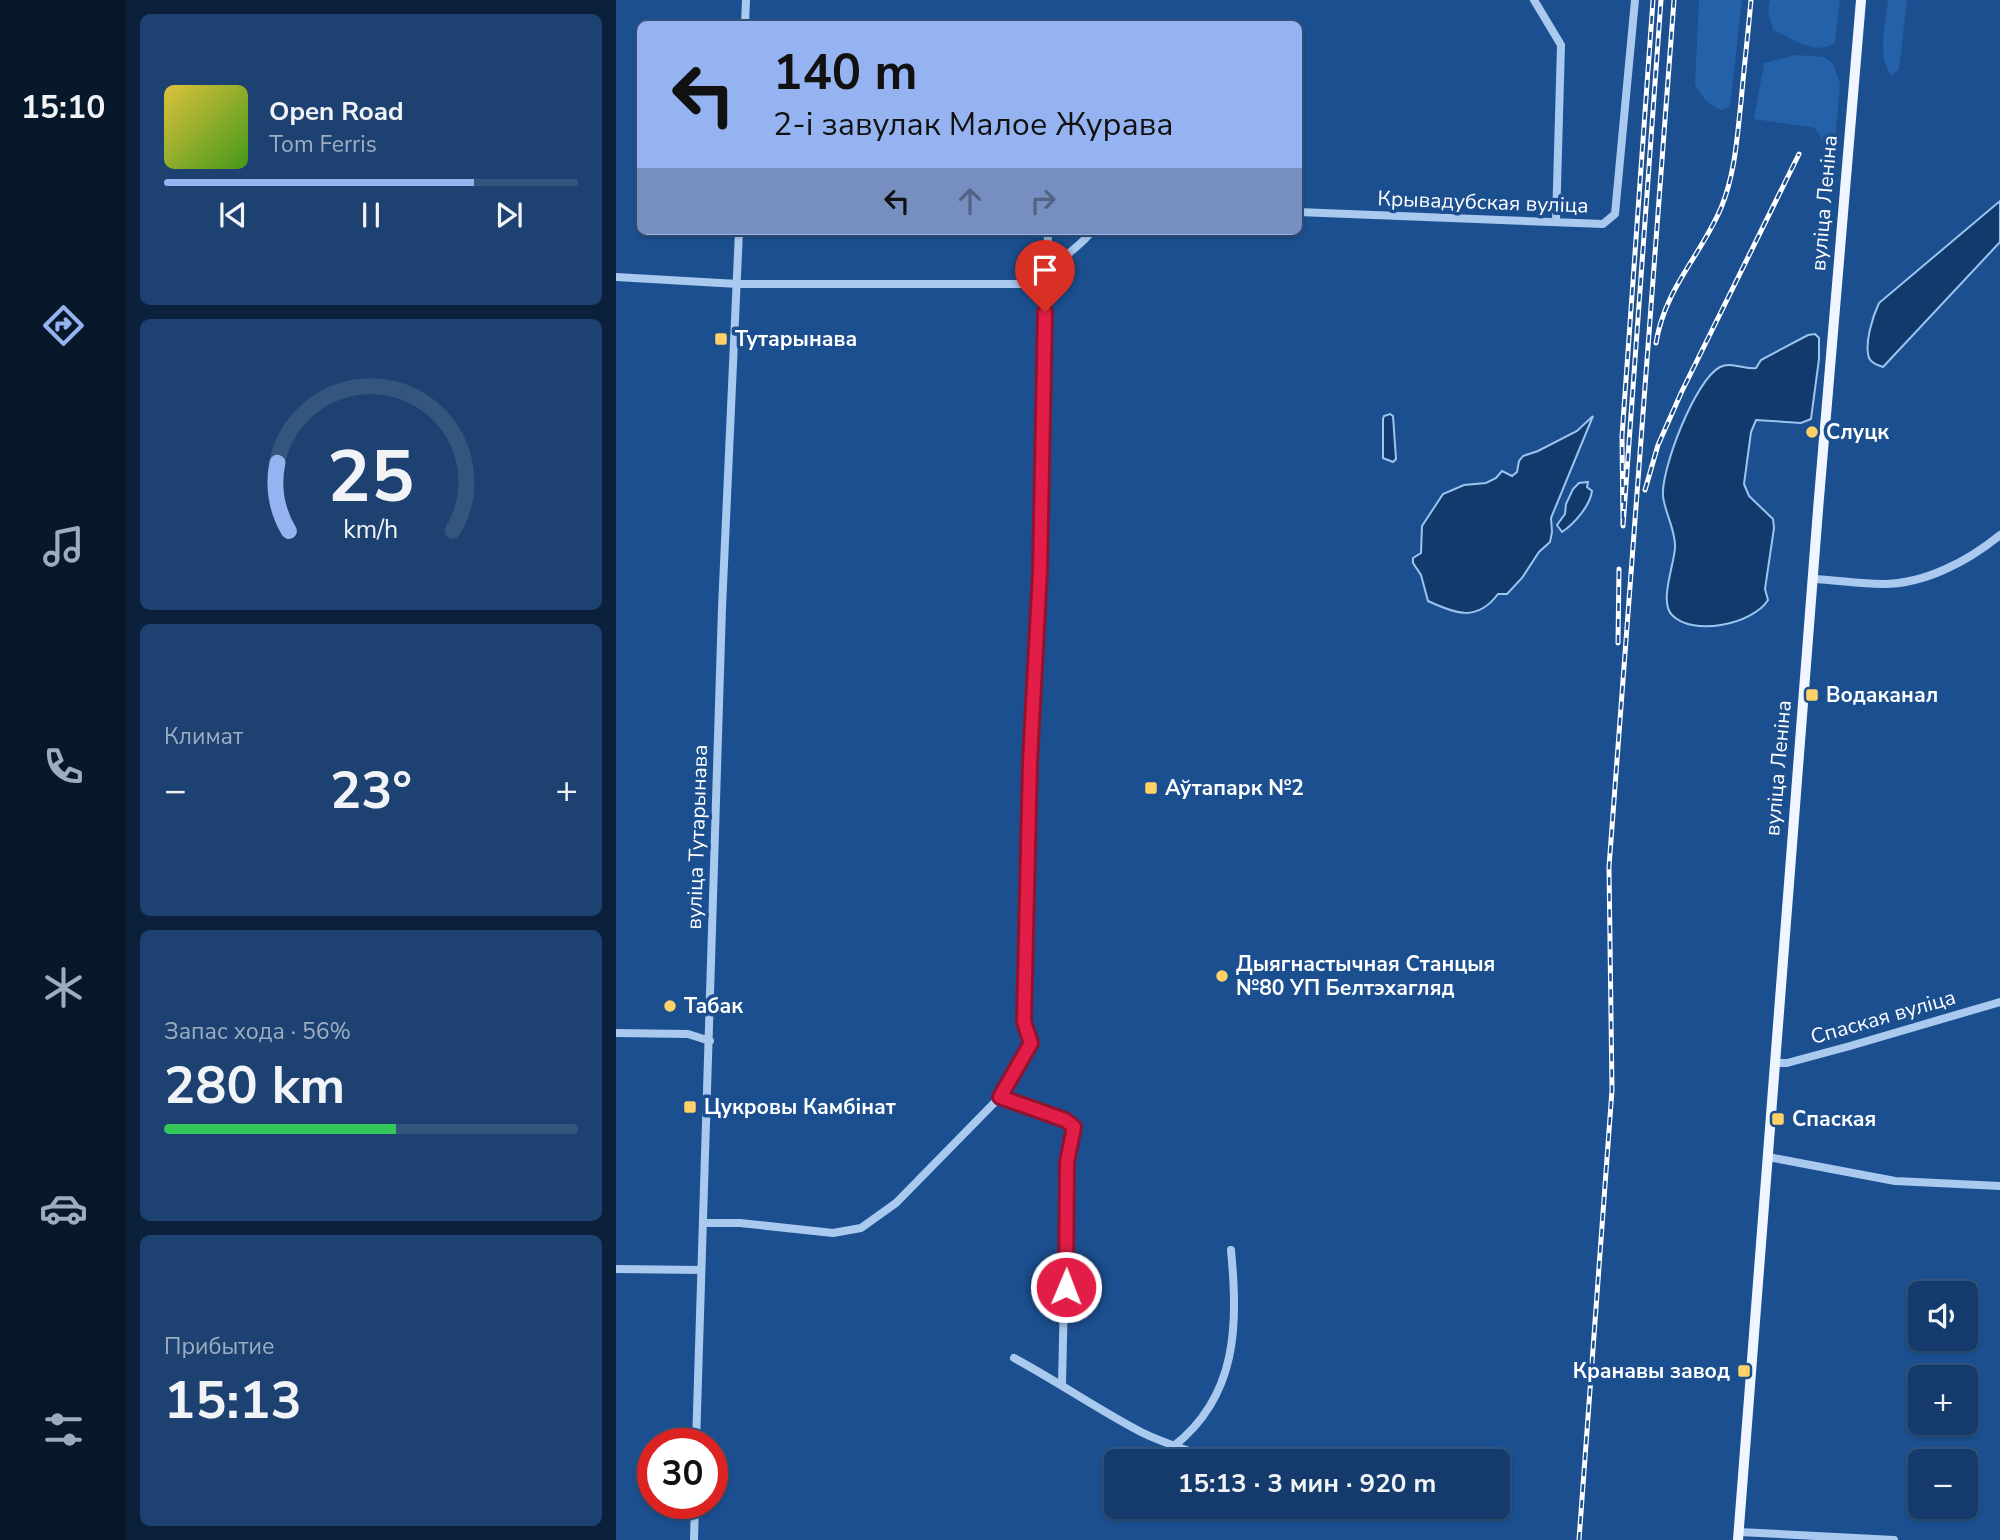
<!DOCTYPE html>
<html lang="ru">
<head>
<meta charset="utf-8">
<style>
  :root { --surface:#143b6b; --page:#1d4271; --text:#f1f3f6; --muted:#9dadc1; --line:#33557e; --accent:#95b2f1 }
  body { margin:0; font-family:"Nunito Sans",sans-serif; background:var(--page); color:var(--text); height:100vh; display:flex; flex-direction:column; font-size:26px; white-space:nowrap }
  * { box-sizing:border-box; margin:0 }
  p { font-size:23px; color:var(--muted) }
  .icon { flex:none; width:38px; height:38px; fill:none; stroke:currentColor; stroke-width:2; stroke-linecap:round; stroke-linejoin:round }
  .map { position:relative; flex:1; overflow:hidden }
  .panel { display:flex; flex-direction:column; gap:14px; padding:14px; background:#0b203b; width:490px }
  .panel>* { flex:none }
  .hud { position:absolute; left:21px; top:21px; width:665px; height:214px; border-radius:10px; box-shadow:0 2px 5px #0004,0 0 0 2px var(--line); background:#95b2f1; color:#111; overflow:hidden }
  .controls { position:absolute; left:1292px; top:1281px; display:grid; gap:14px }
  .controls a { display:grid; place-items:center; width:70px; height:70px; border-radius:10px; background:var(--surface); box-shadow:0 2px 5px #0004,0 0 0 2px var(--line); font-size:35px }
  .speed { position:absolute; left:21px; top:1428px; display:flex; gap:14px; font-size:35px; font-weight:700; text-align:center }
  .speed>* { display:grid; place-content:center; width:91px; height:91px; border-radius:50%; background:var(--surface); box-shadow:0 2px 5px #0004,0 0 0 2px var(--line); line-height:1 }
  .speed .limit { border:10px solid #d22; background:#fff; color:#111 }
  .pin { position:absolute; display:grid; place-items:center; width:60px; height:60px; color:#fff; margin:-72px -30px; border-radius:50% 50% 50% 0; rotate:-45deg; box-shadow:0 0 7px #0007 }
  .pin .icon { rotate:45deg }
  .me { position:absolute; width:77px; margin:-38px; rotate:1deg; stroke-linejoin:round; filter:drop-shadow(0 0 5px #0008) }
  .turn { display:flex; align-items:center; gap:24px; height:147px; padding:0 21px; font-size:32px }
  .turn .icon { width:91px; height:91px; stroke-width:2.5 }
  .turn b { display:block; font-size:49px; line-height:60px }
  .lanes { display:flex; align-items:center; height:66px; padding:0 21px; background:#0003; justify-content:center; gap:35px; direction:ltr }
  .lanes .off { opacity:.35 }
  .big { font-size:52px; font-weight:700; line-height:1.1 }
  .panel .widget { flex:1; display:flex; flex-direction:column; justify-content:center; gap:10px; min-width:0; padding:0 24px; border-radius:10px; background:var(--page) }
  .panel .dial { align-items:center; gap:0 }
  .dial svg { height:182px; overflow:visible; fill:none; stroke:var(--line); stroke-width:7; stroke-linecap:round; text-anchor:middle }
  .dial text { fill:var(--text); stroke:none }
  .song { display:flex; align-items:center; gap:21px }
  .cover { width:84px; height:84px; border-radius:10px; background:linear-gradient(135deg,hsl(50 70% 55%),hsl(100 70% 35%)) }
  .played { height:7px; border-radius:4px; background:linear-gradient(90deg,var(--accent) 75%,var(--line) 75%) }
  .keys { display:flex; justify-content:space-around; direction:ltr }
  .heat { display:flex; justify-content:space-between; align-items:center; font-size:38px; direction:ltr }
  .charge { height:10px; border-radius:5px; background:linear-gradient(90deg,#34c759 56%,var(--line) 0) }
  .trip { position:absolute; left:488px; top:1449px; width:406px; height:70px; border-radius:10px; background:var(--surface); box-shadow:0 2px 5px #0004,0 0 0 2px var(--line); font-weight:700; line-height:70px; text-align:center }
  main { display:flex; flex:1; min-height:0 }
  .tab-bar { display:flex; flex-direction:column; width:126px; justify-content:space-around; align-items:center; background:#08182b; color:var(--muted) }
  .tab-bar .icon { width:49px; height:49px }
  .tab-bar .selected { color:var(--accent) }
  .tab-bar b { font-size:32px; color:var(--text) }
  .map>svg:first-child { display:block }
  .green { fill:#2461a8 }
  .water { fill:#123a6d; stroke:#9cc4f0; stroke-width:2 }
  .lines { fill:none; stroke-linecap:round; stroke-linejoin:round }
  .minor { stroke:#a9c9ee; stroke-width:8 }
  .major { stroke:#f0f6ff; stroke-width:10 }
  .rail-casing { stroke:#fff; stroke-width:5 }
  .rail { stroke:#1b4f8f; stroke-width:2.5; stroke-dasharray:8; stroke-linecap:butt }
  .route-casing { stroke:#92132f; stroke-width:18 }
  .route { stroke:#e11d48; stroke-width:12 }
  .poi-dot { fill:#ffd166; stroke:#1b4f8f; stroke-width:2.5 }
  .labels { text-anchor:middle; stroke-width:7; stroke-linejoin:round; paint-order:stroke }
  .street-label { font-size:21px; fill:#fff; stroke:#1b4f8f }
  .poi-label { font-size:21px; font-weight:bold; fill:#fff; stroke:#1b4f8f; text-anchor:start }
</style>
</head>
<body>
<main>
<nav class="tab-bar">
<b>15:10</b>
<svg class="icon selected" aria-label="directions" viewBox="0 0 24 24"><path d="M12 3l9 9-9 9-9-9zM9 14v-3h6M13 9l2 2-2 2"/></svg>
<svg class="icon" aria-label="music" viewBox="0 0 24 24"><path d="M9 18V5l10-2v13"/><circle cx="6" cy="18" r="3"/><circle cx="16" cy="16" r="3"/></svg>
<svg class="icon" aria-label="phone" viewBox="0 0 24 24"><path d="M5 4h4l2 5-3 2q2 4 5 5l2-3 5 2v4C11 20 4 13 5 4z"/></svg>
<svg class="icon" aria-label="climate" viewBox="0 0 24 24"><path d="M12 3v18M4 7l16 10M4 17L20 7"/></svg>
<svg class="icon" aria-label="car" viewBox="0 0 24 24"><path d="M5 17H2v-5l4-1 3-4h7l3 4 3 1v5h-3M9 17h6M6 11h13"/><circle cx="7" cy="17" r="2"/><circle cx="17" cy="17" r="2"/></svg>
<svg class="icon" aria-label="filters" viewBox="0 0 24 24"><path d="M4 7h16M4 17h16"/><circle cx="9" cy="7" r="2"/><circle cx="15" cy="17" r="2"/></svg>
</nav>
<section class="panel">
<div class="widget">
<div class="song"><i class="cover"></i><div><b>Open Road</b><p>Tom Ferris</p></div></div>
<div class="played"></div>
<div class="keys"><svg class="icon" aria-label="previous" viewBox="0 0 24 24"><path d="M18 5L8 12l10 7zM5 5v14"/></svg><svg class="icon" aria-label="pause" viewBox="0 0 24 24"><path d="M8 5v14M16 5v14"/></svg><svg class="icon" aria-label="next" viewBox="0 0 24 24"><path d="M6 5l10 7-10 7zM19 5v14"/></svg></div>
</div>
<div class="widget dial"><svg viewBox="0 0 100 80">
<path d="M14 69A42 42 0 1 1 86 69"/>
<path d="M14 69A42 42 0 0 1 9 39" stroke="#95b2f1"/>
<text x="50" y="56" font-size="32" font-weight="700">25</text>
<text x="50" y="72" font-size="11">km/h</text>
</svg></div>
<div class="widget"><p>Климат</p>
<div class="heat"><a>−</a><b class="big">23°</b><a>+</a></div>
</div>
<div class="widget"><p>Запас хода · 56%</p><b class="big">280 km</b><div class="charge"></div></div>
<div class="widget"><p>Прибытие</p><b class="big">15:13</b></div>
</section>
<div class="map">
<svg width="1384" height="1540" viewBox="0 0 1384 1540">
  <rect width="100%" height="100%" fill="#1b4f8f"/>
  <path class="green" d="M1083,0H1126L1114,107L1105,110C1092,104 1085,97 1079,84Z
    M1154,0H1224L1219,42C1201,58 1175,37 1157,30L1152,12Z
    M1272,0H1291L1283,69L1276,76C1260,58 1270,22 1272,0Z
    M1179,55L1208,57L1217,63L1224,84L1219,139L1212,150L1199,128L1138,119L1148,63Z"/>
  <path class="water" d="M1384,201V242L1267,367C1262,365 1256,364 1253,358C1248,343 1257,316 1263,303Z
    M1199,334L1203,338V359L1195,419L1185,423L1140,420L1135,432L1128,484L1133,496L1157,519L1158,528L1149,589L1152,600C1137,624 1077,637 1056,615C1043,602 1058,565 1059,548C1060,530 1049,514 1047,496C1045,469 1079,380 1104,367C1116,361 1127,370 1140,368L1145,360L1192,335Z
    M774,414L777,416L780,459L777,462L767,458V419L768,416Z
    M977,416L935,518L936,532L934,542L923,552L906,578L891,594H882C861,622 840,614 812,601L805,575L797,563V558L805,553L806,526L827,494L848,485L870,483L880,478L886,471L896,476L901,472L903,461L907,456L922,451L961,431Z
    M972,482L971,487L976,491C974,506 958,524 946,532L941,525L949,514L950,504L957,489L963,483Z"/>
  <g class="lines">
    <path class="minor" d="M918,0L945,45L940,222
      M129,24L130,0
      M682,212L987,224L999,214L1019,0
      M0,277L122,284H409L429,286
      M431,280C440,258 463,249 476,231
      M1197,579C1220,580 1243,584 1267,584C1309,584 1352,561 1384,535
      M0,1033L72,1034L94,1041
      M1159,1063H1171L1234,1046L1384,1002
      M384,1097L449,1120L458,1127L451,1162L446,1384
      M1152,1157L1279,1181L1384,1186
      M87,1223H124L217,1233L245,1228L280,1203L384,1097L415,1043L409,1022L414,762L424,571L432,231
      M0,1269L85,1270
      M398,1358C441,1381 481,1409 525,1432C549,1444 575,1451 601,1461
      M80,1444L106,608L123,231
      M558,1446C622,1395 622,1325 615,1250
      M1123,1532L1278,1540
      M78,1540L79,1503"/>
    <path class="major" d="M1122,1540L1202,510L1245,0"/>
    <g class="rail-casing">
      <path id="rail" d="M1037,0L1006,436L1007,526L1045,0
        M1040,343C1049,288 1084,257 1105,208C1119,174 1121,138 1125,102C1128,68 1132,34 1135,0
        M1029,490L1042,445L1066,391L1183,154
        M1002,643L1003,569
        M963,1540L996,1090L993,867L1058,0"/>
    </g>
    <use href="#rail" class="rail"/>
  </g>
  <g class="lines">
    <g class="route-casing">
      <path id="route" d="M429,312L424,571L414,762L408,1022L415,1043L384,1097L449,1120L458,1127L451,1162L450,1287"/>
    </g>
    <use href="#route" class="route"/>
  </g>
  <g class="poi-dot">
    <rect x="98" y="332" width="14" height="14" rx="3.5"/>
    <circle cx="1196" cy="432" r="7"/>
    <rect x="1189" y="688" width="14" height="14" rx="3.5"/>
    <rect x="528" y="781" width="14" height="14" rx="3.5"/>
    <circle cx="606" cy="976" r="7"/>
    <circle cx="54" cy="1006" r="7"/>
    <rect x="67" y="1100" width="14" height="14" rx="3.5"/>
    <rect x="1155" y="1112" width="14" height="14" rx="3.5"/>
    <rect x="1121" y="1364" width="14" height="14" rx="3.5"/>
  </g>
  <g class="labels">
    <g class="street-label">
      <text transform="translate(867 202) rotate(2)" y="7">Крывадубская вуліца</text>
      <text transform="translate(1208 203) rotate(-85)" y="7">вуліца Леніна</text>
      <text transform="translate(1162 768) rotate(-85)" y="7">вуліца Леніна</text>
      <text transform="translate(81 837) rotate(-88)" y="7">вуліца Тутарынава</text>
      <text transform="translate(1267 1017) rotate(-16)" y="7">Спаская вуліца</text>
    </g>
    <g class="poi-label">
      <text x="119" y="346">Тутарынава</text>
      <text x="1210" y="439">Слуцк</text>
      <text x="1210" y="702">Водаканал</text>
      <text x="549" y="795">Аўтапарк №2</text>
      <text x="620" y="971">Дыягнастычная Станцыя<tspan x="620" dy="24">№80 УП Белтэхагляд</tspan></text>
      <text x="68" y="1013">Табак</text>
      <text x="88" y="1114">Цукровы Камбінат</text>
      <text x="1176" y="1126">Спаская</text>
      <text x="1114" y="1378" text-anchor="end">Кранавы завод</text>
    </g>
  </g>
</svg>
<div class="controls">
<a><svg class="icon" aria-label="sound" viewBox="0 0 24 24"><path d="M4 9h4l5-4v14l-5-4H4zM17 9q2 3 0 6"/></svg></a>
<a>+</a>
<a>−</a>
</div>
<div class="speed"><div class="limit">30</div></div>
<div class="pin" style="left:429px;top:312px;background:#d93025"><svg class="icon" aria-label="arrive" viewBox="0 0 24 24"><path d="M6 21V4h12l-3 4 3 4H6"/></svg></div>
<svg class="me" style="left:450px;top:1287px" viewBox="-20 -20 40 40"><circle r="17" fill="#e11d48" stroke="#fff" stroke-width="3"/><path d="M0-11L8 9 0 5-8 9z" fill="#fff"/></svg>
<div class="trip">15:13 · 3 мин · 920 m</div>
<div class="hud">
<div class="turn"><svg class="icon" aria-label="left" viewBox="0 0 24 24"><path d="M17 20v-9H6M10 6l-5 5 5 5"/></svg><div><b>140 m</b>2-і завулак Малое Журава</div></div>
<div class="lanes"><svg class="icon" aria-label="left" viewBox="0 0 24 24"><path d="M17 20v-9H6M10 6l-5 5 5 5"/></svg><svg class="icon off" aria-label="ahead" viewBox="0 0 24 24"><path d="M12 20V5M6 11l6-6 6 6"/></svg><svg class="icon off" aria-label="right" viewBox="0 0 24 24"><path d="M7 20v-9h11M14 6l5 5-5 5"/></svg></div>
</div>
</div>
</main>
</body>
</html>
